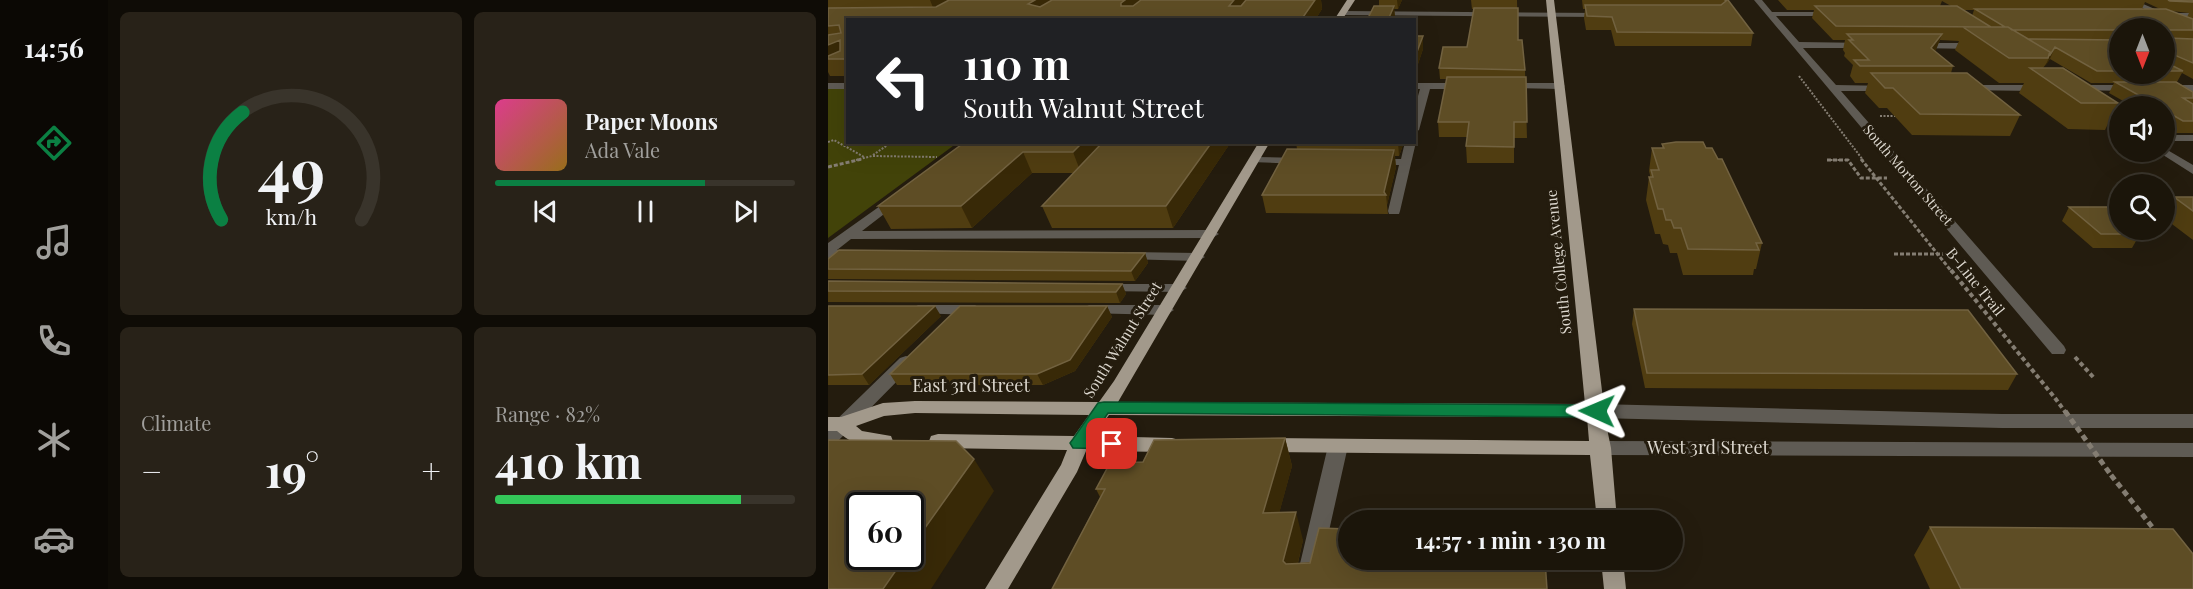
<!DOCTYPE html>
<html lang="en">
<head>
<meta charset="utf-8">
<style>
  :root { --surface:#1b150a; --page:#282218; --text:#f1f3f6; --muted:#a09f9c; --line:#39342b; --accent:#0b8043 }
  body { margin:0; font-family:"Playfair Display",serif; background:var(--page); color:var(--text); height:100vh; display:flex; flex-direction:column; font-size:22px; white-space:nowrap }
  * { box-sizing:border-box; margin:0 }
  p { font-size:20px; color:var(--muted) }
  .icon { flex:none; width:33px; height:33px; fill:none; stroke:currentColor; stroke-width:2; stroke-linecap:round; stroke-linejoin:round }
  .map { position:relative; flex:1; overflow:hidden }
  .details { display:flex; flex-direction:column; gap:12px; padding:12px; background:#0f0c06; width:720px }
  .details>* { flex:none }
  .hud { position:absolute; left:18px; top:18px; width:570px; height:126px; border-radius:0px; box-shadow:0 6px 24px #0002,0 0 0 2px var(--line); background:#202124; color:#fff; overflow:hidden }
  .needle { width:39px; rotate:180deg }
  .fabs { position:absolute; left:1281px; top:18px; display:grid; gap:12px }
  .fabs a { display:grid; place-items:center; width:66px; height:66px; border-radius:50%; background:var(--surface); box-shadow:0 6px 24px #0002,0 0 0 2px var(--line); font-size:30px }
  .speed { position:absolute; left:18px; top:492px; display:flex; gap:12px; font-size:30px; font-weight:700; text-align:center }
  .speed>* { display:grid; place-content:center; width:78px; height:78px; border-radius:50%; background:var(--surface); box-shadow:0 6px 24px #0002,0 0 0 2px var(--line); line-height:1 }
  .speed .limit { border:3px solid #111; border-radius:9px; background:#fff; color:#111 }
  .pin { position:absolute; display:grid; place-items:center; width:51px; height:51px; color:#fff; margin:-26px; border-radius:12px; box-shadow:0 3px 9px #0006 }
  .me { position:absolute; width:66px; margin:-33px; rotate:271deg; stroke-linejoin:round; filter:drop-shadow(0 0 4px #0008) }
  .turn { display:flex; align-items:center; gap:21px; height:126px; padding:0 18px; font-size:27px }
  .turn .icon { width:78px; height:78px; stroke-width:2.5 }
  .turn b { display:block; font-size:42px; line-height:51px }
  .big { font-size:45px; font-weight:700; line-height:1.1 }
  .details .widget { flex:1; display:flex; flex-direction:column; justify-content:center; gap:9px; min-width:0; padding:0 21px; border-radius:9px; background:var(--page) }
  .details .dial { align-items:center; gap:0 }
  .dial svg { height:156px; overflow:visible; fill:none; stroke:var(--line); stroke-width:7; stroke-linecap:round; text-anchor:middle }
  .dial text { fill:var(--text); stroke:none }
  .song { display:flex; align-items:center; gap:18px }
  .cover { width:72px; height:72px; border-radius:9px; background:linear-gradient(135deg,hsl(330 70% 55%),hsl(40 70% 35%)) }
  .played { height:6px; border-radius:3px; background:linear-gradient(90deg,var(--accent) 70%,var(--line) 70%) }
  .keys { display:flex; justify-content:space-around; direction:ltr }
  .heat { display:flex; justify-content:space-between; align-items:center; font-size:33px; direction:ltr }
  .charge { height:9px; border-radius:4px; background:linear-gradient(90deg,#34c759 82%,var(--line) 0) }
  .details .tiles { flex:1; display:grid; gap:12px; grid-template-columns:repeat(2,1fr) }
  .trip { position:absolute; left:510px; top:510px; width:345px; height:60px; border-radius:30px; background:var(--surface); box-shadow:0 6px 24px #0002,0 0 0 2px var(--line); font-weight:700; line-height:60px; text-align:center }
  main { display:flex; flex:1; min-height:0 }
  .dock { display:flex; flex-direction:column; width:108px; justify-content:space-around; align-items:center; background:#0b0804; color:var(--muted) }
  .dock .icon { width:42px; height:42px }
  .dock .selected { color:var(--accent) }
  .dock b { font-size:27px; color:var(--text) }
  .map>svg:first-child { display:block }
  .green { fill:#424309 }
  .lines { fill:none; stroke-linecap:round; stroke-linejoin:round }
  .path-far3 { stroke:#847d72; stroke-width:2; stroke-dasharray:2 1.5; stroke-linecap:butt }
  .path-far2 { stroke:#847d72; stroke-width:3; stroke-dasharray:4 2; stroke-linecap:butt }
  .path-far1 { stroke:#847d72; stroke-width:4; stroke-dasharray:4.5 3; stroke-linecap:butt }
  .path { stroke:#847d72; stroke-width:5; stroke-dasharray:6 4; stroke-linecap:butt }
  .minor { fill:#5f5b54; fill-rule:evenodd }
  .major { fill:#a2998b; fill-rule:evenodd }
  .path-bridge-far1 { stroke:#847d72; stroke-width:4; stroke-dasharray:4.5 3; stroke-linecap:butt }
  .path-bridge { stroke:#847d72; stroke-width:5; stroke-dasharray:6 4; stroke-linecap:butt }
  .wall { fill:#503d11; fill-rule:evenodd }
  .shaded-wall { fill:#382907 }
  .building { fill:#5e4d25; stroke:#726240; stroke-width:1.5 }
  .route { fill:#0b8043; stroke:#07532c; stroke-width:1.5 }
  .labels { text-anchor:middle; stroke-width:6; stroke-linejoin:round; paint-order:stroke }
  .far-street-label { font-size:14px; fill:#dbd6cd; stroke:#241c0e }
  .street-label { font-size:15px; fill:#dbd6cd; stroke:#241c0e }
  .near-street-label { font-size:18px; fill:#dbd6cd; stroke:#241c0e }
</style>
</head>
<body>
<main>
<nav class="dock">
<b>14:56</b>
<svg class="icon selected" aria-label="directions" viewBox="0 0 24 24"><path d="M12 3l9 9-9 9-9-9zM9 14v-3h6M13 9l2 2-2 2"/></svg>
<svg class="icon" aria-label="music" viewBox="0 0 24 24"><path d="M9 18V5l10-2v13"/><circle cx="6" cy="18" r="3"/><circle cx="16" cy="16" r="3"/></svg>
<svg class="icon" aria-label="phone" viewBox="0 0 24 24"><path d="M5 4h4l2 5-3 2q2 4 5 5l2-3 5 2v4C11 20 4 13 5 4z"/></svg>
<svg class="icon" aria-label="climate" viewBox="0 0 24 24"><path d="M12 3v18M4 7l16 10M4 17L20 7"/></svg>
<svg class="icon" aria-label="car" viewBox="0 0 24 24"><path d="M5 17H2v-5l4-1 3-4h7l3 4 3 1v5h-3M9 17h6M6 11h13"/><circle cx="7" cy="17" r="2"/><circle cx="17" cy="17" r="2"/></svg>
</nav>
<section class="details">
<div class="tiles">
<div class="widget dial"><svg viewBox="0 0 100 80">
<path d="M14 69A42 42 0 1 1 86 69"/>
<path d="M14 69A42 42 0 0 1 25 14" stroke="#0b8043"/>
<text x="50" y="56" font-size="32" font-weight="700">49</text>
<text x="50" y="72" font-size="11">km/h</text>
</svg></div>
<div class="widget">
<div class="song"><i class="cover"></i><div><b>Paper Moons</b><p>Ada Vale</p></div></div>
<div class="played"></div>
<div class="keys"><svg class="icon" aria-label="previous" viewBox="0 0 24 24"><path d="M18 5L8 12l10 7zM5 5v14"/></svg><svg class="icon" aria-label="pause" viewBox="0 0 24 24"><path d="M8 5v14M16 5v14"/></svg><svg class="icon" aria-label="next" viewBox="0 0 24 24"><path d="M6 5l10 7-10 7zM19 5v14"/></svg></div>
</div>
<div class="widget"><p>Climate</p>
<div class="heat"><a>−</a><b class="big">19°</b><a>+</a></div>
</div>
<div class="widget"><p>Range · 82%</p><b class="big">410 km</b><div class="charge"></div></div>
</div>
</section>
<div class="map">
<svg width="1365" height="589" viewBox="0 0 1365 589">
  <rect width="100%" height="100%" fill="#241c0e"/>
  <path class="green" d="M0,88H19L20,142L129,143L0,238Z"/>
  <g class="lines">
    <path class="path-far3" d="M971,76L1035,160
      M1052,116H1069
      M0,142L6,140L36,157
      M45,155L64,142
      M28,160L44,156L109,157
      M999,160H1020"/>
    <path class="path-far2" d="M1033,159L1124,272
      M999,160H1020L1033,178H1059
      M0,167L34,159
      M1066,254H1124"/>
    <path class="path-far1" d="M1123,270L1227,398
      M1247,357L1266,378"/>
    <path class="path" d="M1283,475L1329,533"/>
    <path class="minor" d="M926,0H934L944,12H1008L1005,16H948L971,42L1040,43L1041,45L1037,48H975L1008,85L1062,86V90L1059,91H1013L1236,346L1238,350L1236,354H1224Z
      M1296,0H1306L1336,13H1365V17H1347L1365,25V30Z
      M514,11L775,13L779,15L775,17L511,15Z
      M1091,43H1148L1152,46L1148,49L1088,48L1087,46Z
      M0,83H20V89H0Z
      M586,83H637L642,86L637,89H602L591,130L586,133V110L592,89H586Z
      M679,83H732L737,86L732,89L676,88V84Z
      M1137,85H1212L1217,88L1212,91L1134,90V86Z
      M1248,85H1302L1307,88L1302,91L1245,90V86Z
      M1338,85H1365V91L1335,90V86Z
      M1262,103H1270L1292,117V125L1262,107Z
      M1336,135H1365V141H1336Z
      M587,140L588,142L572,211L571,214H561L560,211L571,165H548L542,162L548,159H573L577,142H586Z
      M1336,148L1365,165V174L1332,153L1331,152H1336Z
      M427,157L473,158L479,161L473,164L423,162V158Z
      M69,194L75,198L73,201L34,231L384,230L391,234L384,238L23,239L9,250L32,251L34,254L32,257L0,258V243Z
      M300,252L370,253L377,257L370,261L295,259L293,256Z
      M277,284H352L359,288L352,292L272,291L270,288L272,285Z
      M90,305H147L155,310L147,315L85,313L82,310Z
      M261,305H338L346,310L338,315L256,313L253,310Z
      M78,356L84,358L86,362L84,366L7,444L0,446V428L72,358Z
      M769,404L1174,414H1365V428H1174L769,418L763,416L760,411L763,406Z
      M510,439L517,441L520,446L488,589H466L500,446L503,441Z
      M773,441L1365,443V457L773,455L766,453L763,448L766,443Z"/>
    <path class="major" d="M519,0H527L514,20H506Z
      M718,0H726L776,407L778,411L776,414L783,448L789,520H769L762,455L440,452L433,450L431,445L433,440L440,438L761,441L759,417L281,415L266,436L344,438L351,440L353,445L351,450L344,452L258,451L249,472L180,589H157L233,465L239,450L110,448L103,446L101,441L103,436L110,434L246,436L261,415L87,413L56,416L28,426L34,431L63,436L65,441L63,446C43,452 23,444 9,431H0V417H13L55,403L87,401L271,402L286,381L431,142H442L290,402L757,404Z
      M773,560H795L798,589H776Z"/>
    <path class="path-bridge-far1" d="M1227,398L1238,413"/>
    <path class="path-bridge" d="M1237,411L1283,475"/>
  </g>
  <path class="wall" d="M0,0H493L494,9L487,20H20V76H2L0,72Z
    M551,0H574L570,9H566L567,17L551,6Z
    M643,0H689L690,40L697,70L699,138H686V163H639L638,146L639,137H611L610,122L619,79H612L611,68L639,47L646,9H644Z
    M754,0H900L925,33L923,46H787L783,30H758L756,18L757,9H755Z
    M950,0H1365V79L1354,73L1349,82L1365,92V133H1348L1336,126V106H1304L1281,93L1286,83H1263L1222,59L1215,68L1290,103L1277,130L1240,129L1191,93L1196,83H1171L1127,50L1131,41L1112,40L1107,51L1125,66L1123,73L1192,115L1182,136L1084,135L1059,108H1051L1037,93L1040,83H1027L1022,76L1025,65L1016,56L1017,53L1015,50L1017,40H1005L984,18L986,10H959ZM1114,1L1123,6H1112ZM1317,2L1332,9H1314ZM1134,10H1146L1144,16ZM1344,11L1361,13L1359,17ZM1292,28H1336V74H1292Z
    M586,36H595V49L588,70H586Z
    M137,142H268L270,147L275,142H403L345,228H224L214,206L246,173H204L144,228L63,229L50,206Z
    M468,142H576L571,156H567L568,167L559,205L560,214L438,213L434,195L469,149Z
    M834,144L878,148L934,243L928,269H926L925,275H855L849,253H842L840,245L835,244L832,234H827L818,200L821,177H822V175L821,171L824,148H834Z
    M1346,197H1365V240L1336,218V213Z
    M1241,207L1312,234L1304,248H1265L1234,221Z
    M317,253L320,263L307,281L0,279V259Z
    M0,281L294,284L298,294L292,303L0,302Z
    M0,306L113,316L41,385H0Z
    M279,306L284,317L247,371L215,385H69L62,374Z
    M806,309L1189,374L1180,390L817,388L804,324Z
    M457,438L464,466L451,513L475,540L470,563L520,560L224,589L272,497L268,489L315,462Z
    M1102,527L1365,589H1102L1086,555Z"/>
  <path class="shaded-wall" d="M102,0H136L108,15Z
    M207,0H236L206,20L200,4Z
    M297,0H320L298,18L293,6V3Z
    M406,0H421L406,20L401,6Z
    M482,0H493L494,9L487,20H473Z
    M569,0H574L570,9Z
    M566,6L567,17L566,20H560Z
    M1114,34L1108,50L1097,64L1103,48Z
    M595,36V49L588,70L587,57Z
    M12,40L20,55L0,59V45Z
    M1227,47L1222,59L1217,67L1222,55Z
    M255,142H268L272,153L253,173L245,152Z
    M384,142H403L345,228L338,206Z
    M570,142H576L571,156Z
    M566,150L568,167L559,205L558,195L556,192Z
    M195,152L204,173L144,228L133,206Z
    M317,253L320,263L307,281L303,271Z
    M294,284L298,294L292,303L288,292Z
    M107,306L113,316L41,385L34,374Z
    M279,306L284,317L247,371L215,385L209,374Z
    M457,438L464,466L444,540L435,513Z
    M146,459L166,491L103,589H55L78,556H82V549Z
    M468,512L475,540L464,588L455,561Z"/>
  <path class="building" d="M121,0H207L200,4L212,7L224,0H297L293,3V6H305L313,0H406L401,6H413L418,0H487L473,20H20V59H0V56L12,51V40L0,45V35L13,33L11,25L0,26V8L108,7Z
    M897,0H900L925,33L789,32L784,17L759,16L757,5H893L898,1Z
    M1340,0H1365V2L1342,1Z
    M546,6H566L560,20H539Z
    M987,6H1129L1163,27L1008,26Z
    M646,8H690V40H694L697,70L611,68L615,47H639Z
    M1147,9H1338L1365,19V30H1342L1340,38L1365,39V63L1342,53L1341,64L1355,71H1336V28H1292V30H1184L1180,27H1177Z
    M1135,27H1180L1222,52L1220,58H1181Z
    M1019,34H1114L1103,48L1125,66H1032L1026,60H1041L1021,40H1025Z
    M586,36H595L587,57H586Z
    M1200,39L1292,40V71H1269L1227,47L1222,55L1221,54L1222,52Z
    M1202,68H1235L1290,103H1253Z
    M1043,73H1139L1192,115L1092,114L1065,88H1057Z
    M619,77H698L699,122H686V147L638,146L641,122H610Z
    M1287,82H1348L1365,92V98H1355L1365,104V121H1355L1336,110V106H1330Z
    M137,142H255L245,152H195L133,206H50Z
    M275,142H384L338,206H214Z
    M848,142H875L878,148H884L890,159H894L934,243H928L931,250L860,249L853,228H846L843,220H838L835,209H830L821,177H825L823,170H831L824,148H836L834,144Z
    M459,149L566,150L556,192L558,195H434Z
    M1346,197H1365V211Z
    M1241,207H1279L1292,217V230H1307L1312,234H1273Z
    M11,250L317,253L303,271L0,269V259Z
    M0,281L294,284L288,292L0,291Z
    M0,306H107L34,374L0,375Z
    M132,306H279L242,360L209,374H62Z
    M806,309L1140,310L1189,374L819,373Z
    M457,438L435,513L468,512L455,561L458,564L482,563L491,528L520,529V560H717L719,589H224L277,489H268L282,463L315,462L326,440Z
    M0,440L128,441L146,459L82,549V506H32V556H78L55,589H0Z
    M1102,527L1345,529L1365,554V589H1133Z"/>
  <path class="route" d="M276,402L769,405L777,411L769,417L280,413L264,437L290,439L293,444L290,449L245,448L242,443L245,439L270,403Z"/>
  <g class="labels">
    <g class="far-street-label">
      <text transform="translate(1080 175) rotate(49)" y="5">South Morton Street</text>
    </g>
    <g class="street-label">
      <text transform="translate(731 262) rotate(-96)" y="5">South College Avenue</text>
      <text transform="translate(1147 282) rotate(51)" y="5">B-Line Trail</text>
      <text transform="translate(295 340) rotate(-58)" y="5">South Walnut Street</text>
    </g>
    <g class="near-street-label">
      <text x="143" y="392">East 3rd Street</text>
      <text x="880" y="454">West 3rd Street</text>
    </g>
  </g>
</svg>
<div class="fabs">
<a><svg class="needle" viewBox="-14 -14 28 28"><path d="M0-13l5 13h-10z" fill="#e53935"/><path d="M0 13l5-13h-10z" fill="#a09f9c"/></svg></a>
<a><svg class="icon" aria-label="sound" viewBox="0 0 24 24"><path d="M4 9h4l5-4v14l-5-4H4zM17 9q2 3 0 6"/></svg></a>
<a><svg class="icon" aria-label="search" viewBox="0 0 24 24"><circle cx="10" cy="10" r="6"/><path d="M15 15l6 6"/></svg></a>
</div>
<div class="speed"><div class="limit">60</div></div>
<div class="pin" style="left:284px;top:444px;background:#d93025"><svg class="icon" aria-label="arrive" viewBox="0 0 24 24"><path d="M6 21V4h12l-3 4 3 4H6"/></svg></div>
<svg class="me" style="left:769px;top:411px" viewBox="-20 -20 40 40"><path d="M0-17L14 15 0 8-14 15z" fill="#0b8043" stroke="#fff" stroke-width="4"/></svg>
<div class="trip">14:57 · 1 min · 130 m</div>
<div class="hud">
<div class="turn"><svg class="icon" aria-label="left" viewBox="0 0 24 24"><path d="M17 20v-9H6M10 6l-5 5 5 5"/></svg><div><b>110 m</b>South Walnut Street</div></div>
</div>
</div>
</main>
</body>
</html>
